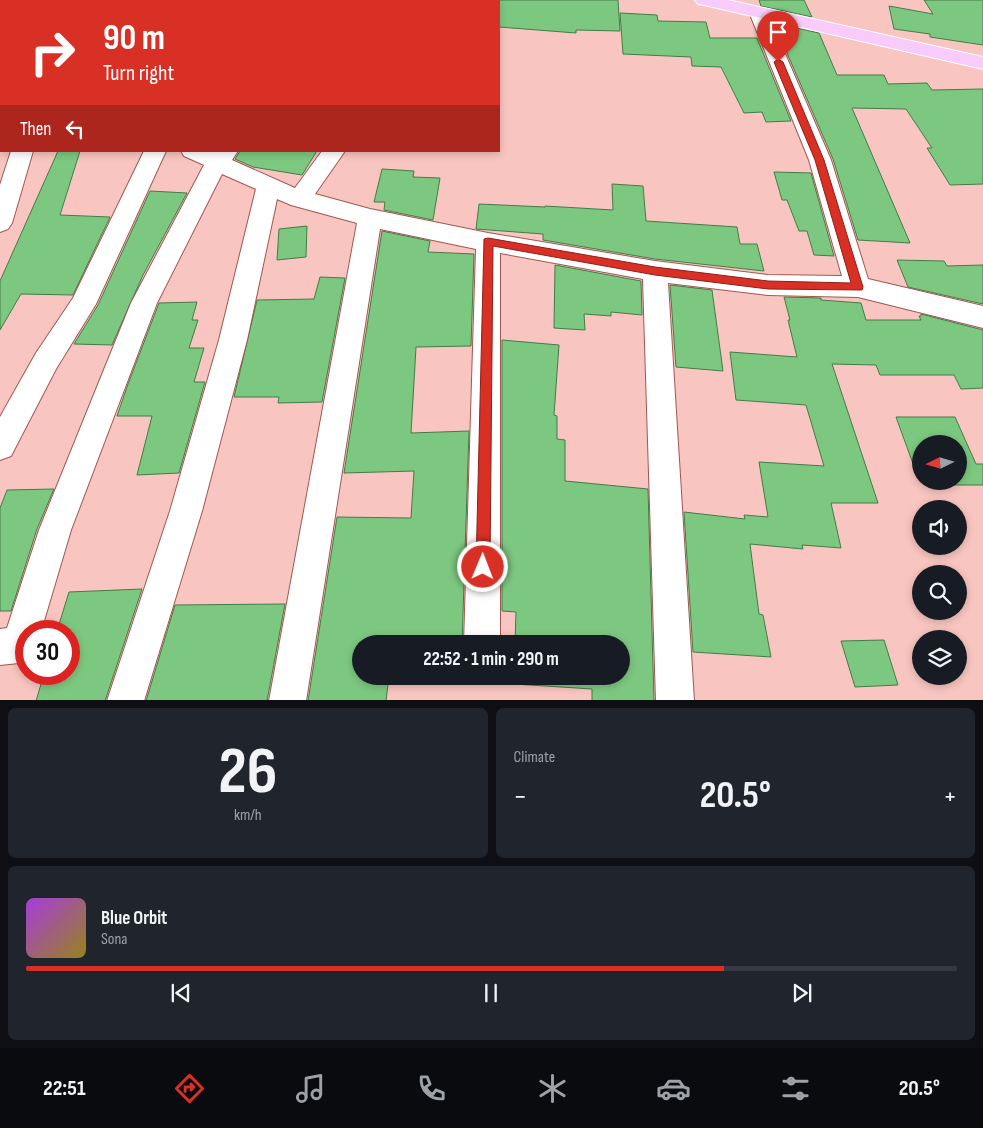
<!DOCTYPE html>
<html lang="en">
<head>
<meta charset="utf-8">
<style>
  :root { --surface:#171b24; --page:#20242c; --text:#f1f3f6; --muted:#9ea1a6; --line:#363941; --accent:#d93025 }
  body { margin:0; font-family:"Sofia Sans Condensed",sans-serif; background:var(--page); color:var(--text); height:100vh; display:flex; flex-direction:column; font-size:19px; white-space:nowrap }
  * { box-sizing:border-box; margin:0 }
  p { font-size:16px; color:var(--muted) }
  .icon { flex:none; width:28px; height:28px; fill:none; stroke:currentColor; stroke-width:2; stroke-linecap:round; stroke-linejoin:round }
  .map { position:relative; height:700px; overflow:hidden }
  .details { display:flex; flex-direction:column; gap:8px; padding:8px; background:#0d0f14; flex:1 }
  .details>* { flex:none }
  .top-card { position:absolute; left:0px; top:0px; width:500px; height:152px; box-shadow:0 2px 8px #0003; background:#d93025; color:#fff; overflow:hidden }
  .needle { width:32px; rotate:265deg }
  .tools { position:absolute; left:912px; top:435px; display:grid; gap:10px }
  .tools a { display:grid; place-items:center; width:55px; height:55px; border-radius:50%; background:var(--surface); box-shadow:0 2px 8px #0003; font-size:25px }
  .speed { position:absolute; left:15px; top:620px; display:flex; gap:10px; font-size:25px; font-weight:700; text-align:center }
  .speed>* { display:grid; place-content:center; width:65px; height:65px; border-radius:50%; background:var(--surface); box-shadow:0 2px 8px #0003; line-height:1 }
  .speed .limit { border:8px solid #d22; background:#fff; color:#111 }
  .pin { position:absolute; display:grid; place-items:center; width:42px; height:42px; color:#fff; margin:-51px -21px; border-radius:50% 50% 50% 0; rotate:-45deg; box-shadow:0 0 5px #0007 }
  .pin .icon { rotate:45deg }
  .me { position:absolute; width:55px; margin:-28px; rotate:1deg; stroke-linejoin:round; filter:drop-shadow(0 0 4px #0008) }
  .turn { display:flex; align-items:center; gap:18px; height:105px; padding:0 20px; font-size:22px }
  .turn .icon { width:65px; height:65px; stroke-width:2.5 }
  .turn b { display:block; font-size:35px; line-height:42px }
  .then { display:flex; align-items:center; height:48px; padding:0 20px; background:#0003; gap:10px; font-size:19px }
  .big { font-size:38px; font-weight:700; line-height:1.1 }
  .details .card { flex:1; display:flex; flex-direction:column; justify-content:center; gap:8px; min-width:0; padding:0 18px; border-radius:8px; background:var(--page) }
  .details .dial { align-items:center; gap:0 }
  .dial b { font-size:65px; line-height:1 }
  .song { display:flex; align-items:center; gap:15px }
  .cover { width:60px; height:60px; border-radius:8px; background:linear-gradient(135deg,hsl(280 70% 55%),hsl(50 70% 35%)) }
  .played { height:5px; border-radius:2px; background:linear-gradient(90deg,var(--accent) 75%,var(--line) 75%) }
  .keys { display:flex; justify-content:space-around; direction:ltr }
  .heat { display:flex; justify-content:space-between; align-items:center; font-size:28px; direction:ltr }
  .details .tiles { flex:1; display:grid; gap:8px; grid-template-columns:1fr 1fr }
  .card:last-child { grid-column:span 2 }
  .trip { position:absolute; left:352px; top:635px; width:278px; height:50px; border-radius:25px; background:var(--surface); box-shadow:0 2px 8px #0003; font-weight:700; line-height:50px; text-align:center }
  .dock { display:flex; height:80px; justify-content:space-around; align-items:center; background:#090b0e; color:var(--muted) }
  .dock .icon { width:35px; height:35px }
  .dock .on { color:var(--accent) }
  .dock b { font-size:22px; color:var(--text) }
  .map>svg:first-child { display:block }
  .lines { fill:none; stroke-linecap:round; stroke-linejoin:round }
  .canal { stroke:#30cede; stroke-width:29 }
  .building { fill:#7dc881; stroke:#437b47 }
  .minor-casing { stroke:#a15751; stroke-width:2 }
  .major-casing { stroke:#fff; stroke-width:2 }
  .minor { fill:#fff; fill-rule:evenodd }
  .major { fill:#f9cbfa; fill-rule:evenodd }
  .route { fill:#d93025; stroke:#8d1f18 }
</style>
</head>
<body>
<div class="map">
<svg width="983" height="701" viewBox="0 0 983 701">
  <rect width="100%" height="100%" fill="#f9c5c0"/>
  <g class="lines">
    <path class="canal" d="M0,1L1,0"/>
  </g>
  <path class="building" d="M499,0H618L620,31L576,30V33L499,27Z
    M759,0H804L812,17L761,6Z
    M924,0H983V45L930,37V34L894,29L889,6L933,14Z
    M620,13L657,15L658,21L706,22L710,38H757L791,121L766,122L762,112L744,113L721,67L692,66L691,57L623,54Z
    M774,23L819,33L837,75H884L888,84L927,83L932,90L983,89V184L950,185L927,148H932L906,109L852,108L910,243L858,240L833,159Z
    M58,151H80L60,215L110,217L73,295L21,294L0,330V281Z
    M240,151H317L302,175L253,167L235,159Z
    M382,169L414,171L413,177L440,178L433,220L384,210L385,202H374Z
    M774,172L811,173L834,256L814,255L807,231H799L787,200H782Z
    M612,184L643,186L646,221L737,227L740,244H757L764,271L655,259L543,240V234L476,229L479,204L545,207V206L613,210Z
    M150,191L187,193L143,275L112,345L74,344L98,305Z
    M307,226L306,257L277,260L279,229Z
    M382,231L430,241L428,252L474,254L471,346L416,347L411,433L469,431L462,644H361V676H389L386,701H308L337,517L411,518L414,471L344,473Z
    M897,260L944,261L947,266L983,265V304L908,287Z
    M555,265L641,281L642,315L611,312V316L584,314L585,330L554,328Z
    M320,277L345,278L322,402L278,403L279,397H234L257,300L314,299Z
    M670,285L712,290L723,371L676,367Z
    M784,297L821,298V300L861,303L866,320H921L919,316H921V314L983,330V388L961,389L954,375H880L876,365L832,364L878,503H831L841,548L802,545L803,549L750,544L759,614L763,615L771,657L693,652L684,512L745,519L744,515L768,517L759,462L824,466L806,405L736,400L730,352L797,357L788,320H790Z
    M197,302L192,320H198L189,348H204L194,382H205L179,473L137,475L152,416H117L128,384L159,303Z
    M502,340L559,345L554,415L557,416V439L565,440V481L648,489L654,701H592V689L514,684V676H621V644H515L516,612L502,611Z
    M896,417H955L976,464H983V485H940L939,481H959V444H921V472H916Z
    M54,489L37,529L11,611H0V508L7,490Z
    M142,589L105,701H36L44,674H69V631H57L69,592Z
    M285,604L267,701H146L175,605Z
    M884,640L898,685L855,687L841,641Z"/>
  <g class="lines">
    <g class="minor-casing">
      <path id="minor" d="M380,0H398V1H380Z
        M758,7L764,8L767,12L831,160L868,279L983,306V328L858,297L768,295L668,283L694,701H656L643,279L500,253V644H464L476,249L380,229L306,701H269L357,223L291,205L277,199L247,340L202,511L144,701H107L170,511L219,340L256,189L222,174L157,303L71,530L41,631H26V660L19,663L0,665V629L7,628L39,530L131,303L204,165L184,156L181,151H238L232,160L295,188L322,151H345L315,194L370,209L488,233L655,261L768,275L842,276L809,160L749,12L752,8Z
        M1,11V24L0,25V12Z
        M0,55H1V68H0Z
        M11,151H33L12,223L8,229L0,232V185Z
        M144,151H166L96,304L56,369L11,456L0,460V417L36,353L73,298Z"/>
    </g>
    <g class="major-casing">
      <path id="major" d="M695,0H728L983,57V69L704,5L698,4Z"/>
    </g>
    <use href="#minor" class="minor"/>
    <use href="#major" class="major"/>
  </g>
  <path class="route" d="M778,59L783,62L824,160L863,287L862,290L768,289L655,275L493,246L490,567L488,572L483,574L478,572L476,567L484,239L488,238L655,267L768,281L851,283L815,160L774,62Z"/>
</svg>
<div class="tools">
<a><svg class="needle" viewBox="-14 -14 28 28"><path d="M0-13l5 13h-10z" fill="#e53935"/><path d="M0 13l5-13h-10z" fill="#9ea1a6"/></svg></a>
<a><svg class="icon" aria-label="sound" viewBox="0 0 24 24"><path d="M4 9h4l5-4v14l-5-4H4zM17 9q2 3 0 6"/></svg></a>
<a><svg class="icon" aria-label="search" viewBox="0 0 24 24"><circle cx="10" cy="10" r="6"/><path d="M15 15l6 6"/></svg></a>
<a><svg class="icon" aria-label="layers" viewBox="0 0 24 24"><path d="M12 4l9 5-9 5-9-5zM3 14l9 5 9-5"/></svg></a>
</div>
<div class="speed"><div class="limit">30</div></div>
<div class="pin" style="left:778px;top:62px;background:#d93025"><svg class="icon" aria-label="arrive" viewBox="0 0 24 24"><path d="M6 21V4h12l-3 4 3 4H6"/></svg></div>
<svg class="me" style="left:483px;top:567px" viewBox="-20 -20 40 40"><circle r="17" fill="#d93025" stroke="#fff" stroke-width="3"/><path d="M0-11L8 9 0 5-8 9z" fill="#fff"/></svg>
<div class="trip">22:52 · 1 min · 290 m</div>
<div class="top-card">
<div class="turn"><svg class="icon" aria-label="right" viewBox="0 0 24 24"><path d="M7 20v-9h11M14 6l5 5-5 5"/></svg><div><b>90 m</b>Turn right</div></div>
<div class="then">Then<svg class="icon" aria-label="left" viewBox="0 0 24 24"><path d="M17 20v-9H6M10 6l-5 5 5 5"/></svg></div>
</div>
</div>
<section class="details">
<div class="tiles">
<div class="card dial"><b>26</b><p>km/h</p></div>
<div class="card"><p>Climate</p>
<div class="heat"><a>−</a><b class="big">20.5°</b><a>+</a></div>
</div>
<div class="card">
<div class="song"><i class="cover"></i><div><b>Blue Orbit</b><p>Sona</p></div></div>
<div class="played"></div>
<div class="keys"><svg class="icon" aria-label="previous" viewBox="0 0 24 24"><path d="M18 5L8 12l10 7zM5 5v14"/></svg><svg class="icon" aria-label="pause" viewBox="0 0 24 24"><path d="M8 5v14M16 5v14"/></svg><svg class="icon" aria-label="next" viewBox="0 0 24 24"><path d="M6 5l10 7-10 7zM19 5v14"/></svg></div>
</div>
</div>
</section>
<nav class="dock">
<b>22:51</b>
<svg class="icon on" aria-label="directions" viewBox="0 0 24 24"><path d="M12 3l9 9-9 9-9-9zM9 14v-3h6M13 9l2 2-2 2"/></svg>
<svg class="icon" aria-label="music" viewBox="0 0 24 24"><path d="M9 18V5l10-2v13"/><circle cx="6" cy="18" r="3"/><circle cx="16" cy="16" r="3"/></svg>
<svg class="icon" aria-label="phone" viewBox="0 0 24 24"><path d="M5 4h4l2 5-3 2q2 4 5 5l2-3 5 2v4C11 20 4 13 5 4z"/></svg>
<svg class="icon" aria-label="climate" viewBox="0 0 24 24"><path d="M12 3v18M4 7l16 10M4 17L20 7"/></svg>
<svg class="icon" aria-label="car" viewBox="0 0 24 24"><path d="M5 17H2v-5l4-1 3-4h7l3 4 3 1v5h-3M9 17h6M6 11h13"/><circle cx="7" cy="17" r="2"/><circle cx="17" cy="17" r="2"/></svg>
<svg class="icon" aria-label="filters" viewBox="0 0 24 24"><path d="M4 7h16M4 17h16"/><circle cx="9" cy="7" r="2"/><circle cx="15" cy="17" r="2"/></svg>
<b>20.5°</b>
</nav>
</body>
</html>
